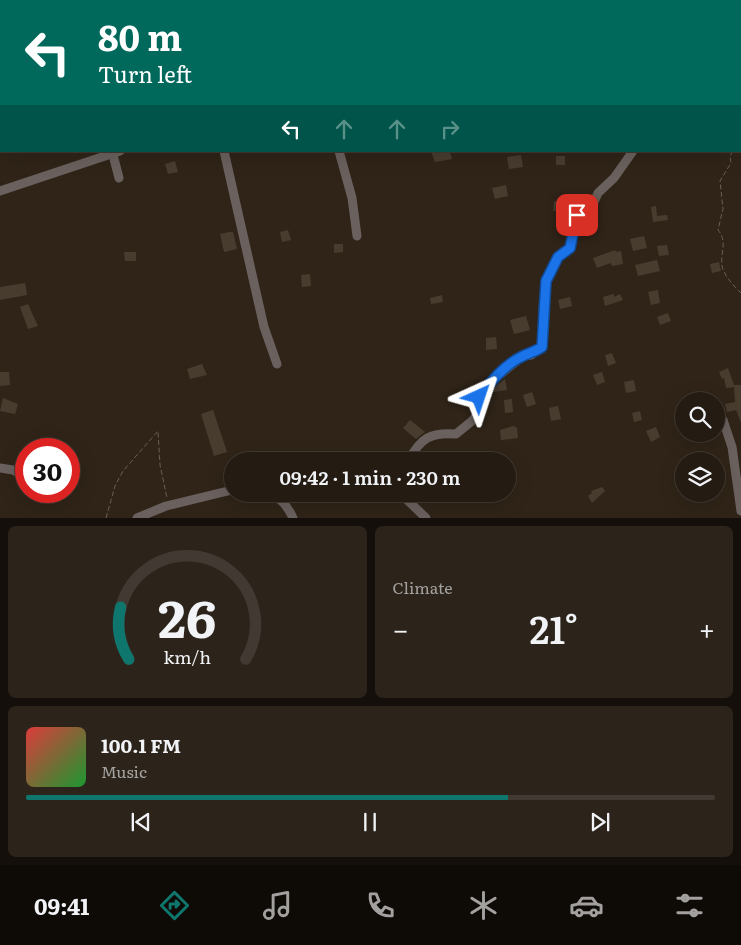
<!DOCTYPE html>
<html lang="en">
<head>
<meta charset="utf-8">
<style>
  :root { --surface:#241b12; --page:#2c241b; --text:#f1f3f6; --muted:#a3a19f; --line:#413932; --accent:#0f766e }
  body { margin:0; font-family:Literata,serif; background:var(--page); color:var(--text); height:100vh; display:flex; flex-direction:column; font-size:19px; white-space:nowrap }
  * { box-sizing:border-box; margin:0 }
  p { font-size:16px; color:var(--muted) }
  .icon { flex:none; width:28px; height:28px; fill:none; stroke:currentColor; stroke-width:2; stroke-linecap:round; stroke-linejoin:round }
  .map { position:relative; height:518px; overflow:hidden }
  .details { display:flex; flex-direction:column; gap:8px; padding:8px; background:#140f0a; flex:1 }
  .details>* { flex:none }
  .top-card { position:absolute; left:0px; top:0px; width:741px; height:152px; box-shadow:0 5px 20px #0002,0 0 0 1px var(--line); background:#00695c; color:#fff; overflow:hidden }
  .fabs { position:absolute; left:675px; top:392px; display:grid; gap:10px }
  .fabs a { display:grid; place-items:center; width:50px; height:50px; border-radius:50%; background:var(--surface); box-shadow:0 5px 20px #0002,0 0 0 1px var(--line); font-size:25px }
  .speed { position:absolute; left:15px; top:438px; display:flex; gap:10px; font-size:25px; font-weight:700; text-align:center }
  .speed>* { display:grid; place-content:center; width:65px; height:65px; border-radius:50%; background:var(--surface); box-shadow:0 5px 20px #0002,0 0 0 1px var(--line); line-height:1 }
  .speed .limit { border:8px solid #d22; background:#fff; color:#111 }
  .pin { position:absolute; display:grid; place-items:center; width:42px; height:42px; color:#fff; margin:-21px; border-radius:10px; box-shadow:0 2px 8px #0006 }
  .me { position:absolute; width:55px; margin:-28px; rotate:42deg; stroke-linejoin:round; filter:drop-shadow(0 0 4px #0008) }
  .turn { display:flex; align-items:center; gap:18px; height:105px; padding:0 15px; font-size:22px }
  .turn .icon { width:65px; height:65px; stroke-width:2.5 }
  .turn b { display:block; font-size:35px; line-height:42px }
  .lanes { display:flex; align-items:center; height:48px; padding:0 15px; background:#0003; justify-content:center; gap:25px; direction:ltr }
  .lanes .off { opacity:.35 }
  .big { font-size:38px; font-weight:600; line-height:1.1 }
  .details .widget { flex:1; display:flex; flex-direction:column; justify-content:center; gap:8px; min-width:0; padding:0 18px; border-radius:8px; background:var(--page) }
  .details .dial { align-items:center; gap:0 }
  .dial svg { height:130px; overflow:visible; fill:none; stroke:var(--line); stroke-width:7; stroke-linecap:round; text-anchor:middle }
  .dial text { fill:var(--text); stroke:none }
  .song { display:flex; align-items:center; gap:15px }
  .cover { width:60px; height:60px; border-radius:8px; background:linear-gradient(135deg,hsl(0 70% 55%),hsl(130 70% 35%)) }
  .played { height:5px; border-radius:2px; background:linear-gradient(90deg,var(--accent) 70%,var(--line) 70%) }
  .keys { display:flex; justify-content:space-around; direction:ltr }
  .heat { display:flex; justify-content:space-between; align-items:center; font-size:28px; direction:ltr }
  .details .tiles { flex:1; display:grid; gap:8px; grid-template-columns:1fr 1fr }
  .widget:last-child { grid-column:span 2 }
  .trip { position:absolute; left:224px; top:452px; width:292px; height:50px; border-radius:25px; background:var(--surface); box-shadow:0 5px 20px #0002,0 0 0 1px var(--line); font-weight:600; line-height:50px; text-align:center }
  .tab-bar { display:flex; height:80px; justify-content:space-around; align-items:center; background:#0e0b07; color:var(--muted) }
  .tab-bar .icon { width:35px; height:35px }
  .tab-bar .active { color:var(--accent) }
  .tab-bar b { font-size:22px; color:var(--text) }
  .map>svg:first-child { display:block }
  .building { fill:#483c2f }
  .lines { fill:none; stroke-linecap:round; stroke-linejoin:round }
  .path { stroke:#6a5f54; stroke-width:1; stroke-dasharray:5 2.5; stroke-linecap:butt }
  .minor { stroke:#6a615e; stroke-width:9 }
  .route-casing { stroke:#114b97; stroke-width:12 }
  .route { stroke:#1a73e8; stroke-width:9 }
</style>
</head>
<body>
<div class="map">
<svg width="741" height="518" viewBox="0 0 741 518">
  <rect width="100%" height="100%" fill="#302418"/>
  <path class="building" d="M431,151H450L452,159L435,162Z
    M521,155L523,167L509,169L507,157Z
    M556,156H565V165H556Z
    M175,161L178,172L168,174L165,164Z
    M506,185L508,196L495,199L492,188Z
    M554,201L565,202V212L553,211Z
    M656,206L657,216L667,215L668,220L653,222L651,207Z
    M591,217L593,229L581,230L582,220Z
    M288,230L291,240L282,242L280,232Z
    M229,232H233L237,249L224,252L220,234Z
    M644,236L647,248L633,251L630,239Z
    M334,244H343V252L334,253Z
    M667,245L669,255L659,256L657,246Z
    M615,250L616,252L621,251L623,264L612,266L611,263L597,268L593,258Z
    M124,252H136V261H125Z
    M657,260L660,271L638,276L635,265Z
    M719,262L721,271L712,273L710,264Z
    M310,274L311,286L302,287L301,275Z
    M25,283L27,295L0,300V287Z
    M658,290L660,303L651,305L648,292Z
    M614,294V297L620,294L623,300L605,306L603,297Z
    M442,295L443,302L431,304L430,298Z
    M570,297L572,306L560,309L558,300Z
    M28,304L38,326L28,329L20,307Z
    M668,313L671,321L660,325L657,317Z
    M526,316L530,330L514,334L510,320Z
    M496,337L497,349L486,350V338Z
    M612,353L616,363L608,366L605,355Z
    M202,364L207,375L190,379L187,369Z
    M728,368L734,385H741V423L736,410L727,412L725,404L735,402L734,387L726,388L724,378L722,379L719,372Z
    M0,372H9L10,385L0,386Z
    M602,372L605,382L597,385L593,375Z
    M505,379L507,390L493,392V388Z
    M634,380L636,391L626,393L624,382Z
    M532,392L536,404L527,407L523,395Z
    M3,398L18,404L15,414L0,411Z
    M512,399L513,412L505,413L504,400Z
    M558,406L561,419L551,421L549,408Z
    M213,410L227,452L214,456L201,414Z
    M640,411L642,420L634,422L632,413Z
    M410,420L425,432L416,439L403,428Z
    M513,426L517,428L518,438L501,440L500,430Z
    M656,427L660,437L651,442L646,431Z
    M602,487L605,491L592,503L588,496L592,493L591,491Z"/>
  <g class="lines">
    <path class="path" d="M740,130L741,129
      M733,151L730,156L731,163L720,181L723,209L718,230C728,242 720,252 722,266C724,276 734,286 741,293
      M106,518L115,486L123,471L158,431L160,465L167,498"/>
    <path class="minor" d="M49,0L50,1
      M304,0L305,1
      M476,0L477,1
      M492,1L493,0
      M718,1L722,0
      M740,59H741
      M112,151L119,178
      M224,151L264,327L277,364
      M339,151L352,198L357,236
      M0,191L120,151
      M723,420L732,447L741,511
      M408,461C421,438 430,432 456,434L472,421L479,412V397L488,384L523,356L531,355L542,347C544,311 537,270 570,248L577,215L590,211L598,193L614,178L633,151
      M0,468L13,470L26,478
      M269,494C281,497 288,507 293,518
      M401,494L426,518
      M137,518L166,506L232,490"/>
  </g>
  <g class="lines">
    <g class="route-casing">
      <path id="route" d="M479,397C488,384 506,364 521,357C528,353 535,352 542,347L546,281L558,257L570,248L577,215"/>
    </g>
    <use href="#route" class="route"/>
  </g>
</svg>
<div class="fabs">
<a><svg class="icon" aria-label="search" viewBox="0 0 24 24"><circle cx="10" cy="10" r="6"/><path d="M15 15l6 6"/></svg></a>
<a><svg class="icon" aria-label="layers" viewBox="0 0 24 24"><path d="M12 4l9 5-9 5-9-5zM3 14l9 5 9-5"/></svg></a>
</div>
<div class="speed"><div class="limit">30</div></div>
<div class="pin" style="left:577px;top:215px;background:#d93025"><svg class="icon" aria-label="arrive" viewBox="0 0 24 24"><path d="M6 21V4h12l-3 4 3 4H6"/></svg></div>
<svg class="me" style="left:479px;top:397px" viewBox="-20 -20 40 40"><path d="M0-17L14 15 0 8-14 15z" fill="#1a73e8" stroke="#fff" stroke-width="4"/></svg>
<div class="trip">09:42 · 1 min · 230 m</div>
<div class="top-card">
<div class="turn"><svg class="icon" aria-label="left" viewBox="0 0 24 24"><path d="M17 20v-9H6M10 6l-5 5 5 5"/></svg><div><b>80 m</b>Turn left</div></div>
<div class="lanes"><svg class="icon" aria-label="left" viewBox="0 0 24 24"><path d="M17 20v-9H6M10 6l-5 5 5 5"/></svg><svg class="icon off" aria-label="ahead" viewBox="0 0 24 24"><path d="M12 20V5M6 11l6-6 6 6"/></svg><svg class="icon off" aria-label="ahead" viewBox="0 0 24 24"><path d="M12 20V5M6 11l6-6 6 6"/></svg><svg class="icon off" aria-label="right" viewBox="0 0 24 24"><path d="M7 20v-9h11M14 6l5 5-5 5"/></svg></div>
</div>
</div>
<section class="details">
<div class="tiles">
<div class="widget dial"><svg viewBox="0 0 100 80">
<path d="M14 69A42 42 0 1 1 86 69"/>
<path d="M14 69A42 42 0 0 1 9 37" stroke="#0f766e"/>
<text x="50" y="56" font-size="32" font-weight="700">26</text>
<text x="50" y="72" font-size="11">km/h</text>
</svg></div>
<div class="widget"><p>Climate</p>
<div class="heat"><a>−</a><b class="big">21°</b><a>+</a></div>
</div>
<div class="widget">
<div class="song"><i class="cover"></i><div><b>100.1 FM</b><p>Music</p></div></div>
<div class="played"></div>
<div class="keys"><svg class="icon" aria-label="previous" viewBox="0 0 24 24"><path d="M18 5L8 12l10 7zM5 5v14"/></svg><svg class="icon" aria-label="pause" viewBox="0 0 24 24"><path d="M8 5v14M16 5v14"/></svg><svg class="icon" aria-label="next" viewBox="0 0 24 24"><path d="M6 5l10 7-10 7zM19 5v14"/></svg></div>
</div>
</div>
</section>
<nav class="tab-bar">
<b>09:41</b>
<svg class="icon active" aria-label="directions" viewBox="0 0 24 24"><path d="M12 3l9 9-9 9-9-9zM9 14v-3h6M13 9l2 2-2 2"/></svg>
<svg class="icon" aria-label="music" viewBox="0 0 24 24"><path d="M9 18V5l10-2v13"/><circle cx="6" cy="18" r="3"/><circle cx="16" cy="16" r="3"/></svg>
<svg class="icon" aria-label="phone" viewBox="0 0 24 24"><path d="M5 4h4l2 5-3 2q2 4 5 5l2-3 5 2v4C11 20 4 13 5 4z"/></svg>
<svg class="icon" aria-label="climate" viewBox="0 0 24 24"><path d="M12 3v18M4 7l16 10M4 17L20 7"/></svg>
<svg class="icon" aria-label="car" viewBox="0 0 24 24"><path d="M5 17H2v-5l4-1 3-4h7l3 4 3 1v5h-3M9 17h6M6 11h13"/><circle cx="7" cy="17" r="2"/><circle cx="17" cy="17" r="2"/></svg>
<svg class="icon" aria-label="filters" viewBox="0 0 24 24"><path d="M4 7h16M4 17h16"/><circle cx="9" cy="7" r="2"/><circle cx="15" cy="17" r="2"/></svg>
</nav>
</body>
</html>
